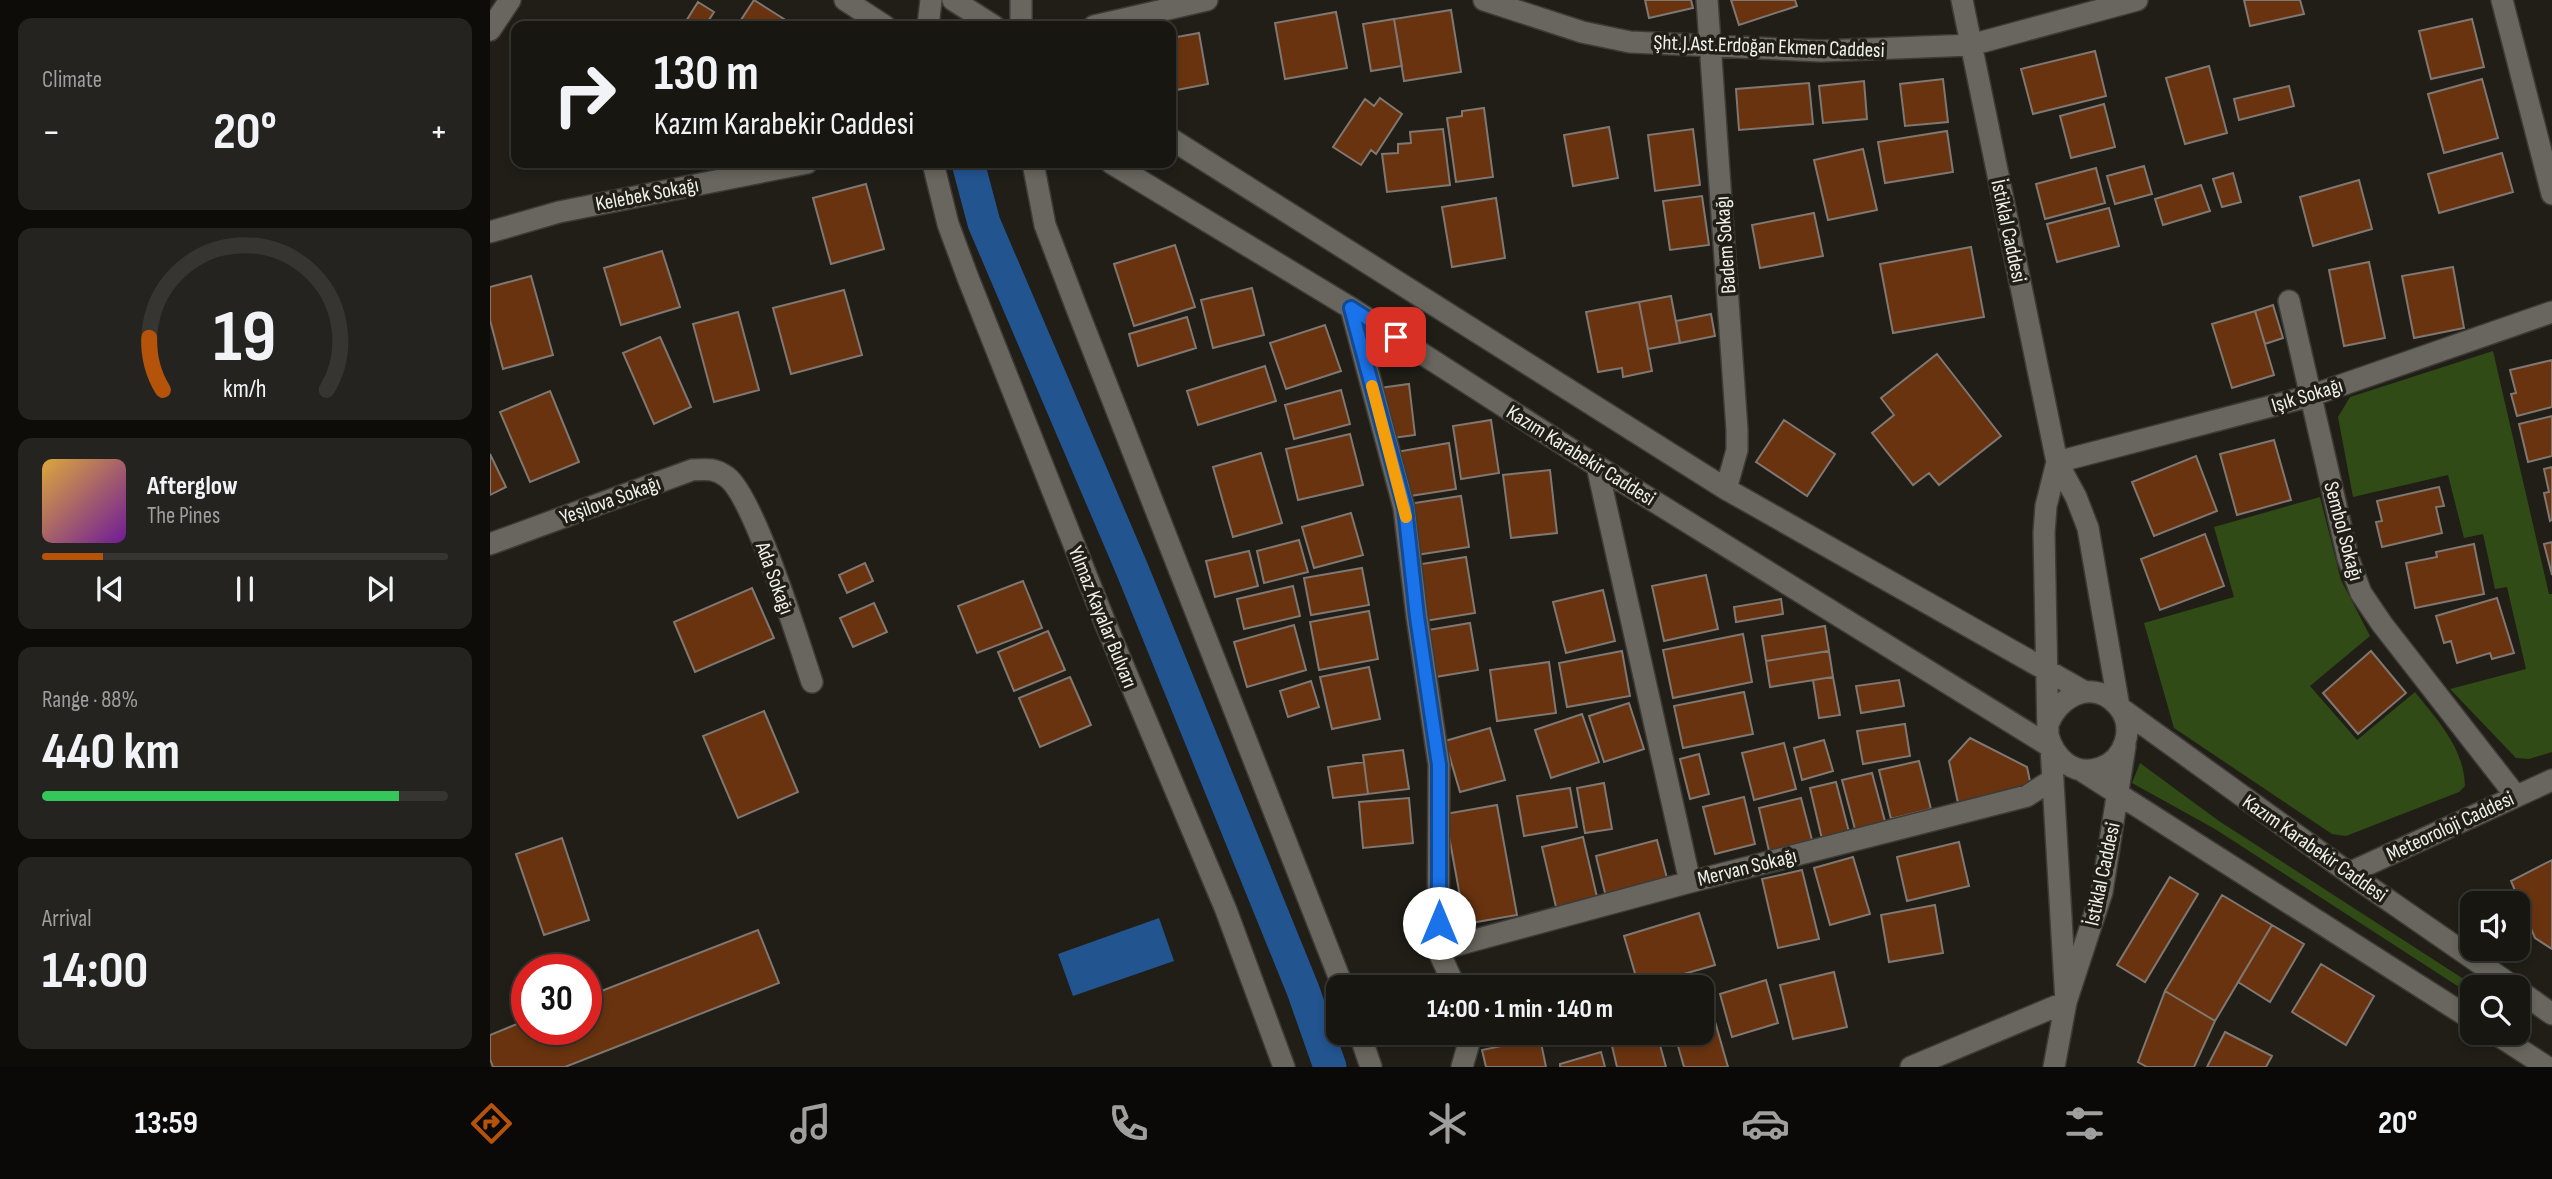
<!DOCTYPE html>
<html lang="en">
<head>
<meta charset="utf-8">
<style>
  :root { --surface:#181611; --page:#25231f; --text:#f1f3f6; --muted:#9f9f9f; --line:#363531; --accent:#b45309 }
  body { margin:0; font-family:"Sofia Sans Condensed",sans-serif; background:var(--page); color:var(--text); height:100vh; display:flex; flex-direction:column; font-size:26px; white-space:nowrap }
  * { box-sizing:border-box; margin:0 }
  p { font-size:23px; color:var(--muted) }
  .icon { flex:none; width:38px; height:38px; fill:none; stroke:currentColor; stroke-width:2; stroke-linecap:round; stroke-linejoin:round }
  .map { position:relative; flex:1; overflow:hidden }
  .details { display:flex; flex-direction:column; gap:18px; padding:18px; background:#0d0c09; width:490px }
  .details>* { flex:none }
  .guide { position:absolute; left:21px; top:21px; width:665px; height:147px; border-radius:14px; box-shadow:0 4px 10px #0003,0 0 0 2px var(--line); background:#181611; color:var(--text); overflow:hidden }
  .controls { position:absolute; left:1970px; top:891px; display:grid; gap:14px }
  .controls a { display:grid; place-items:center; width:70px; height:70px; border-radius:14px; background:var(--surface); box-shadow:0 4px 10px #0003,0 0 0 2px var(--line); font-size:35px }
  .speed { position:absolute; left:21px; top:954px; display:flex; gap:14px; font-size:35px; font-weight:700; text-align:center }
  .speed>* { display:grid; place-content:center; width:91px; height:91px; border-radius:50%; background:var(--surface); box-shadow:0 4px 10px #0003,0 0 0 2px var(--line); line-height:1 }
  .speed .limit { border:10px solid #d22; background:#fff; color:#111 }
  .pin { position:absolute; display:grid; place-items:center; width:60px; height:60px; color:#fff; margin:-30px; border-radius:14px; box-shadow:0 4px 10px #0006 }
  .me { position:absolute; width:77px; margin:-38px; rotate:0deg; stroke-linejoin:round; filter:drop-shadow(0 0 5px #0008) }
  .turn { display:flex; align-items:center; gap:24px; height:147px; padding:0 28px; font-size:32px }
  .turn .icon { width:91px; height:91px; stroke-width:2.5 }
  .turn b { display:block; font-size:49px; line-height:60px }
  .big { font-size:52px; font-weight:700; line-height:1.1 }
  .details .tile { flex:1; display:flex; flex-direction:column; justify-content:center; gap:10px; min-width:0; padding:0 24px; border-radius:14px; background:var(--page) }
  .details .dial { align-items:center; gap:0 }
  .dial svg { height:182px; overflow:visible; fill:none; stroke:var(--line); stroke-width:7; stroke-linecap:round; text-anchor:middle }
  .dial text { fill:var(--text); stroke:none }
  .song { display:flex; align-items:center; gap:21px }
  .cover { width:84px; height:84px; border-radius:10px; background:linear-gradient(135deg,hsl(40 70% 55%),hsl(280 70% 35%)) }
  .played { height:7px; border-radius:4px; background:linear-gradient(90deg,var(--accent) 15%,var(--line) 15%) }
  .keys { display:flex; justify-content:space-around; direction:ltr }
  .heat { display:flex; justify-content:space-between; align-items:center; font-size:38px; direction:ltr }
  .charge { height:10px; border-radius:5px; background:linear-gradient(90deg,#34c759 88%,var(--line) 0) }
  .trip { position:absolute; left:836px; top:975px; width:388px; height:70px; border-radius:14px; background:var(--surface); box-shadow:0 4px 10px #0003,0 0 0 2px var(--line); font-weight:700; line-height:70px; text-align:center }
  .tab-bar { display:flex; height:112px; justify-content:space-around; align-items:center; background:#0a0907; color:var(--muted) }
  .tab-bar .icon { width:49px; height:49px }
  .tab-bar .on { color:var(--accent) }
  .tab-bar b { font-size:32px; color:var(--text) }
  main { display:flex; flex:1; min-height:0 }
  .map>svg:first-child { display:block }
  .green { fill:#304b15 }
  .water { fill:#225490 }
  .lines { fill:none; stroke-linecap:round; stroke-linejoin:round }
  .canal { stroke:#225490; stroke-width:33 }
  .building { fill:#69330f; stroke:#7f7772; stroke-width:2 }
  .minor-casing { stroke:#3d3b37; stroke-width:24 }
  .minor { stroke:#68665e; stroke-width:21 }
  .route-casing { stroke:#114b97; stroke-width:18 }
  .route { stroke:#1a73e8; stroke-width:12 }
  .slow { stroke:#f59e0b; stroke-width:12 }
  .labels { text-anchor:middle; stroke-width:7; stroke-linejoin:round; paint-order:stroke }
  .street-label { font-size:21px; fill:#f0efea; stroke:#201e17 }
</style>
</head>
<body>
<main>
<section class="details">
<div class="tile"><p>Climate</p>
<div class="heat"><a>−</a><b class="big">20°</b><a>+</a></div>
</div>
<div class="tile dial"><svg viewBox="0 0 100 80">
<path d="M14 69A42 42 0 1 1 86 69"/>
<path d="M14 69A42 42 0 0 1 8 46" stroke="#b45309"/>
<text x="50" y="56" font-size="32" font-weight="700">19</text>
<text x="50" y="72" font-size="11">km/h</text>
</svg></div>
<div class="tile">
<div class="song"><i class="cover"></i><div><b>Afterglow</b><p>The Pines</p></div></div>
<div class="played"></div>
<div class="keys"><svg class="icon" aria-label="previous" viewBox="0 0 24 24"><path d="M18 5L8 12l10 7zM5 5v14"/></svg><svg class="icon" aria-label="pause" viewBox="0 0 24 24"><path d="M8 5v14M16 5v14"/></svg><svg class="icon" aria-label="next" viewBox="0 0 24 24"><path d="M6 5l10 7-10 7zM19 5v14"/></svg></div>
</div>
<div class="tile"><p>Range · 88%</p><b class="big">440 km</b><div class="charge"></div></div>
<div class="tile"><p>Arrival</p><b class="big">14:00</b></div>
</section>
<div class="map">
<svg width="2062" height="1067" viewBox="0 0 2062 1067">
  <rect width="100%" height="100%" fill="#201e17"/>
  <path class="green" d="M2003,351L2059,594H2062V752L2039,759L2026,758L1960,689L2036,669L2017,587L2005,589L1993,534L1974,538L1958,475L1863,497L1848,417L1860,397Z
    M1830,497L1851,580L1880,636L1820,686L1867,740L1925,692C1948,721 1974,748 1975,786L1969,792L1856,836L1842,834L1684,728L1654,623L1744,597L1724,527Z
    M1650,763L1729,821L1986,987H1983V996L1725,829L1642,783Z"/>
  <path class="water" d="M669,918L684,961L583,996L568,954Z"/>
  <g class="lines">
    <path class="canal" d="M478,163L494,223L642,569L813,990L840,1067"/>
  </g>
  <path class="building" d="M264,0L305,26H247Z
    M1155,0H1201L1203,8L1159,18Z
    M1241,0H1305L1307,6L1249,25Z
    M1754,0H1810L1814,14L1760,26Z
    M208,2L224,12L215,26H193Z
    M961,10L971,72L914,81L904,19Z
    M846,12L857,68L795,79L785,23Z
    M904,19L912,66L881,71L873,24Z
    M1982,19L1994,67L1941,79L1929,31Z
    M709,33L718,84L681,91V38Z
    M1605,51L1616,96L1543,114L1531,69Z
    M1719,66L1737,133L1695,144L1676,78Z
    M1453,79L1458,122L1415,126L1410,84Z
    M1992,79L2008,138L1954,153L1938,94Z
    M1374,81L1377,119L1333,123L1329,86Z
    M1319,83L1323,124L1249,130L1246,89Z
    M1799,86L1804,106L1749,120L1744,99Z
    M890,98L912,114L886,154L881,150L871,165L843,147L875,99L884,106Z
    M1614,104L1625,147L1581,158L1570,116Z
    M994,108L1003,177L966,182L957,118L972,116V111Z
    M1119,127L1128,178L1083,186L1074,135Z
    M953,129L960,185L897,192L892,154L908,153V144L921,143L920,132Z
    M1203,129L1210,185L1165,191L1158,135Z
    M1457,131L1463,172L1395,183L1388,142Z
    M1373,149L1387,210L1338,220L1324,160Z
    M2012,153L2023,192L1949,213L1938,174Z
    M1654,166L1662,194L1625,204L1617,176Z
    M1606,168L1615,203L1555,219L1546,184Z
    M1743,173L1751,202L1732,207L1723,179Z
    M1869,180L1882,229L1823,246L1810,197Z
    M376,184L394,249L341,264L323,198Z
    M1711,185L1720,211L1673,225L1665,199Z
    M1212,196L1219,245L1180,250L1173,201Z
    M1006,198L1015,258L962,267L952,207Z
    M1619,208L1629,246L1567,262L1557,224Z
    M1324,213L1333,256L1270,268L1262,225Z
    M685,245L705,307L644,326L624,264Z
    M1481,247L1494,317L1403,333L1390,264Z
    M172,251L190,307L131,325L114,268Z
    M1879,262L1895,338L1854,346L1839,270Z
    M1963,267L1974,328L1924,338L1912,276Z
    M41,276L63,355L13,369L0,320V287Z
    M762,288L774,335L723,348L711,300Z
    M354,290L372,355L301,374L283,308Z
    M1181,296L1190,343L1158,349L1149,302Z
    M1149,302L1162,371L1133,377L1132,368L1108,372L1096,312Z
    M1783,305L1793,338L1775,344L1765,311Z
    M1765,311L1784,375L1742,388L1722,324Z
    M248,312L269,390L224,402L203,324Z
    M1221,314L1225,336L1190,343L1186,321Z
    M697,317L706,348L648,366L639,334Z
    M835,325L851,371L796,389L780,343Z
    M170,337L201,407L164,424L133,353Z
    M1447,354L1511,436L1449,485L1439,473L1423,485L1382,433L1404,415L1391,398Z
    M2062,360V407L2027,416L2021,394L2026,393L2020,370Z
    M775,366L786,401L708,425L697,391Z
    M919,384L925,435L895,439L889,388Z
    M851,390L860,424L804,439L795,405Z
    M60,391L89,462L40,482L10,412Z
    M2062,416V456L2038,462L2029,424Z
    M1001,420L1009,473L971,479L963,426Z
    M1294,420L1345,454L1317,496L1266,462Z
    M860,434L873,485L808,500L796,449Z
    M1784,440L1801,500L1747,515L1730,454Z
    M959,443L966,489L907,498L900,453Z
    M771,453L792,523L743,537L723,467Z
    M0,454L16,487L0,495Z
    M1706,456L1727,511L1664,536L1642,482Z
    M2062,467V520L2060,521L2054,493L2059,492L2054,469Z
    M1060,470L1067,533L1021,538L1013,475Z
    M1949,487L1954,506L1946,507L1952,533L1892,547L1886,522L1892,521L1887,501Z
    M971,496L979,547L913,557L905,506Z
    M861,513L873,555L824,568L812,527Z
    M1715,534L1734,586L1670,610L1651,559Z
    M809,540L818,572L774,583L767,551Z
    M2062,542V575L2054,544Z
    M1984,544L1994,594L1925,608L1916,563L1947,557L1946,552Z
    M759,551L768,586L725,597L716,561Z
    M976,557L985,613L922,623L913,567Z
    M375,563L383,581L357,593L349,575Z
    M872,568L879,605L821,615L814,578Z
    M1216,575L1228,629L1174,641L1162,586Z
    M533,581L552,628L487,653L468,606Z
    M803,586L810,616L754,629L747,599Z
    M262,588L284,638L205,672L184,622Z
    M1113,590L1125,641L1076,653L1063,602Z
    M2007,598L2024,653L2002,659L2000,653L1967,663L1961,641L1954,643L1946,616Z
    M1291,599L1293,614L1246,622L1244,607Z
    M384,603L397,632L363,647L350,618Z
    M879,611L888,659L829,670L820,622Z
    M980,623L988,670L933,679L926,632Z
    M804,625L816,670L757,687L744,642Z
    M1335,626L1339,651L1276,661L1272,636Z
    M558,631L575,670L524,691L508,652Z
    M1253,634L1262,682L1183,698L1173,650Z
    M1132,651L1140,696L1077,707L1069,663Z
    M1339,651L1343,677L1280,687L1276,661Z
    M1881,651L1916,693L1868,734L1833,693Z
    M1059,662L1066,713L1007,721L1000,670Z
    M879,667L890,719L842,729L830,677Z
    M580,677L601,725L550,747L529,698Z
    M1343,677L1350,715L1329,718L1323,680Z
    M1409,680L1414,706L1371,713L1366,686Z
    M821,681L829,707L798,717L790,691Z
    M1254,692L1263,734L1193,748L1184,706Z
    M1139,703L1154,749L1114,762L1099,716Z
    M274,711L308,792L248,818L213,736Z
    M1092,714L1109,762L1061,778L1045,730Z
    M1415,724L1420,756L1373,764L1367,731Z
    M1000,728L1015,780L970,792L955,741Z
    M1480,738L1537,767L1540,781L1533,789L1468,803L1459,761Z
    M1334,740L1343,771L1312,780L1304,748Z
    M1294,743L1306,789L1264,800L1252,753Z
    M913,750L919,789L878,794L873,755Z
    M1209,754L1219,794L1200,799L1190,759Z
    M1429,761L1441,809L1401,819L1389,770Z
    M874,762L878,794L843,798L838,767Z
    M1382,773L1396,825L1366,833L1352,780Z
    M1346,782L1359,832L1332,839L1320,788Z
    M1114,783L1122,829L1095,833L1087,788Z
    M1080,788L1087,827L1034,836L1027,796Z
    M1254,797L1265,844L1225,854L1213,807Z
    M919,798L923,843L873,848L869,802Z
    M1311,798L1322,840L1279,851L1269,808Z
    M1007,805L1027,915L975,924L955,814Z
    M1093,837L1107,897L1066,907L1052,847Z
    M72,838L99,920L54,935L26,854Z
    M1167,840L1178,882L1116,897L1106,856Z
    M1469,842L1479,886L1417,901L1407,857Z
    M1363,857L1380,914L1340,925L1324,868Z
    M2062,860V949L2045,938L2021,881Z
    M1312,870L1329,939L1288,948L1272,879Z
    M1680,877L1708,894L1655,982L1627,965Z
    M1732,895L1782,925L1725,1021L1675,991Z
    M1445,905L1453,953L1399,962L1391,915Z
    M1209,913L1225,965L1149,987L1134,936Z
    M1782,925L1814,944L1780,1002L1748,982Z
    M268,930L289,983L75,1067H3L0,1059V1035L37,1020V1029H96V997Z
    M1831,964L1884,996L1856,1045L1802,1012Z
    M1344,972L1357,1027L1303,1039L1290,985Z
    M1034,975L1037,987H984Z
    M1276,980L1288,1023L1242,1037L1230,994Z
    M1675,991L1725,1021L1704,1067H1657L1648,1062Z
    M1222,1011L1238,1067H1194L1184,1032H1213V1013Z
    M991,1032H1026L993,1040Z
    M1735,1032L1782,1056L1776,1067H1717Z
    M1167,1034L1176,1067H1127L1122,1046Z
    M1050,1038L1056,1067H996L992,1050Z
    M1111,1052L1115,1067H1070V1064Z"/>
  <g class="lines">
    <g class="minor-casing">
      <path id="minor" d="M355,0L395,26
        M463,0L504,26
        M994,0L1092,32L1140,42L1331,51L1481,45L1647,0
        M1217,0L1247,430V450L1236,489
        M1472,0L1567,462L1586,497L1598,528L1629,707L1859,873L2024,987
        M2012,0L2062,194
        M438,26L441,0
        M531,26V0
        M604,26L717,0
        M0,30L20,0
        M681,139L1236,489L1595,692
        M443,163L458,224L478,278L616,625L736,910L794,1067
        M543,163L555,225L587,309L853,987
        M621,163L861,308L1107,466L1561,747L1576,1002
        M0,232L69,212L317,163
        M1799,301L1858,558L1871,593L1892,624L2026,796
        M861,308L914,508L927,617L949,765L948,950L965,987
        M1567,462L1820,396L2062,312
        M1107,466L1200,882
        M0,544L202,470C217,469 225,468 237,477C264,497 309,643 322,682
        M1559,722C1571,694 1605,679 1628,706C1646,727 1635,760 1610,768C1584,777 1564,758 1558,735L1554,533L1556,506L1567,462
        M1592,771L1983,1020
        M1859,873L2062,780
        M948,950L1200,882L1537,796L1562,780
        M2028,990L2062,1014
        M869,1032L881,1067
        M2003,1032L2057,1067
        M972,1067L982,1032
        M1421,1067L1576,1002
        M1564,1067L1576,1002L1612,892L1635,746"/>
    </g>
    <use href="#minor" class="minor"/>
  </g>
  <g class="lines">
    <g class="route-casing">
      <path id="route" d="M906,337L861,308L915,508L927,617L949,765V923"/>
    </g>
    <use href="#route" class="route"/>
    <path class="slow" d="M882,386L916,517"/>
  </g>
  <g class="labels">
    <g class="street-label">
      <text transform="translate(1279 46) rotate(2)" y="7">Şht.J.Ast.Erdoğan Ekmen Caddesi</text>
      <text transform="translate(157 194) rotate(-11)" y="7">Kelebek Sokağı</text>
      <text transform="translate(1519 231) rotate(78)" y="7">İstiklal Caddesi</text>
      <text transform="translate(1235 245) rotate(-94)" y="7">Badem Sokağı</text>
      <text transform="translate(1817 395) rotate(-17)" y="7">Işık Sokağı</text>
      <text transform="translate(1091 455) rotate(32)" y="7">Kazım Karabekir Caddesi</text>
      <text transform="translate(120 500) rotate(-20)" y="7">Yeşilova Sokağı</text>
      <text transform="translate(1854 531) rotate(75)" y="7">Sembol Sokağı</text>
      <text transform="translate(285 578) rotate(70)" y="7">Ada Sokağı</text>
      <text transform="translate(613 617) rotate(68)" y="7">Yılmaz Kayalar Bulvarı</text>
      <text transform="translate(1960 826) rotate(-25)" y="7">Meteoroloji Caddesi</text>
      <text transform="translate(1825 848) rotate(35)" y="7">Kazım Karabekir Caddesi</text>
      <text transform="translate(1257 867) rotate(-14)" y="7">Mervan Sokağı</text>
      <text transform="translate(1612 874) rotate(-78)" y="7">İstiklal Caddesi</text>
    </g>
  </g>
</svg>
<div class="controls">
<a><svg class="icon" aria-label="sound" viewBox="0 0 24 24"><path d="M4 9h4l5-4v14l-5-4H4zM17 9q2 3 0 6"/></svg></a>
<a><svg class="icon" aria-label="search" viewBox="0 0 24 24"><circle cx="10" cy="10" r="6"/><path d="M15 15l6 6"/></svg></a>
</div>
<div class="speed"><div class="limit">30</div></div>
<div class="pin" style="left:906px;top:337px;background:#d93025"><svg class="icon" aria-label="arrive" viewBox="0 0 24 24"><path d="M6 21V4h12l-3 4 3 4H6"/></svg></div>
<svg class="me" style="left:949px;top:923px" viewBox="-20 -20 40 40"><circle r="19" fill="#fff"/><path d="M0-13L10 11 0 6-10 11z" fill="#1a73e8"/></svg>
<div class="trip">14:00 · 1 min · 140 m</div>
<div class="guide">
<div class="turn"><svg class="icon" aria-label="right" viewBox="0 0 24 24"><path d="M7 20v-9h11M14 6l5 5-5 5"/></svg><div><b>130 m</b>Kazım Karabekir Caddesi</div></div>
</div>
</div>
</main>
<nav class="tab-bar">
<b>13:59</b>
<svg class="icon on" aria-label="directions" viewBox="0 0 24 24"><path d="M12 3l9 9-9 9-9-9zM9 14v-3h6M13 9l2 2-2 2"/></svg>
<svg class="icon" aria-label="music" viewBox="0 0 24 24"><path d="M9 18V5l10-2v13"/><circle cx="6" cy="18" r="3"/><circle cx="16" cy="16" r="3"/></svg>
<svg class="icon" aria-label="phone" viewBox="0 0 24 24"><path d="M5 4h4l2 5-3 2q2 4 5 5l2-3 5 2v4C11 20 4 13 5 4z"/></svg>
<svg class="icon" aria-label="climate" viewBox="0 0 24 24"><path d="M12 3v18M4 7l16 10M4 17L20 7"/></svg>
<svg class="icon" aria-label="car" viewBox="0 0 24 24"><path d="M5 17H2v-5l4-1 3-4h7l3 4 3 1v5h-3M9 17h6M6 11h13"/><circle cx="7" cy="17" r="2"/><circle cx="17" cy="17" r="2"/></svg>
<svg class="icon" aria-label="filters" viewBox="0 0 24 24"><path d="M4 7h16M4 17h16"/><circle cx="9" cy="7" r="2"/><circle cx="15" cy="17" r="2"/></svg>
<b>20°</b>
</nav>
</body>
</html>
